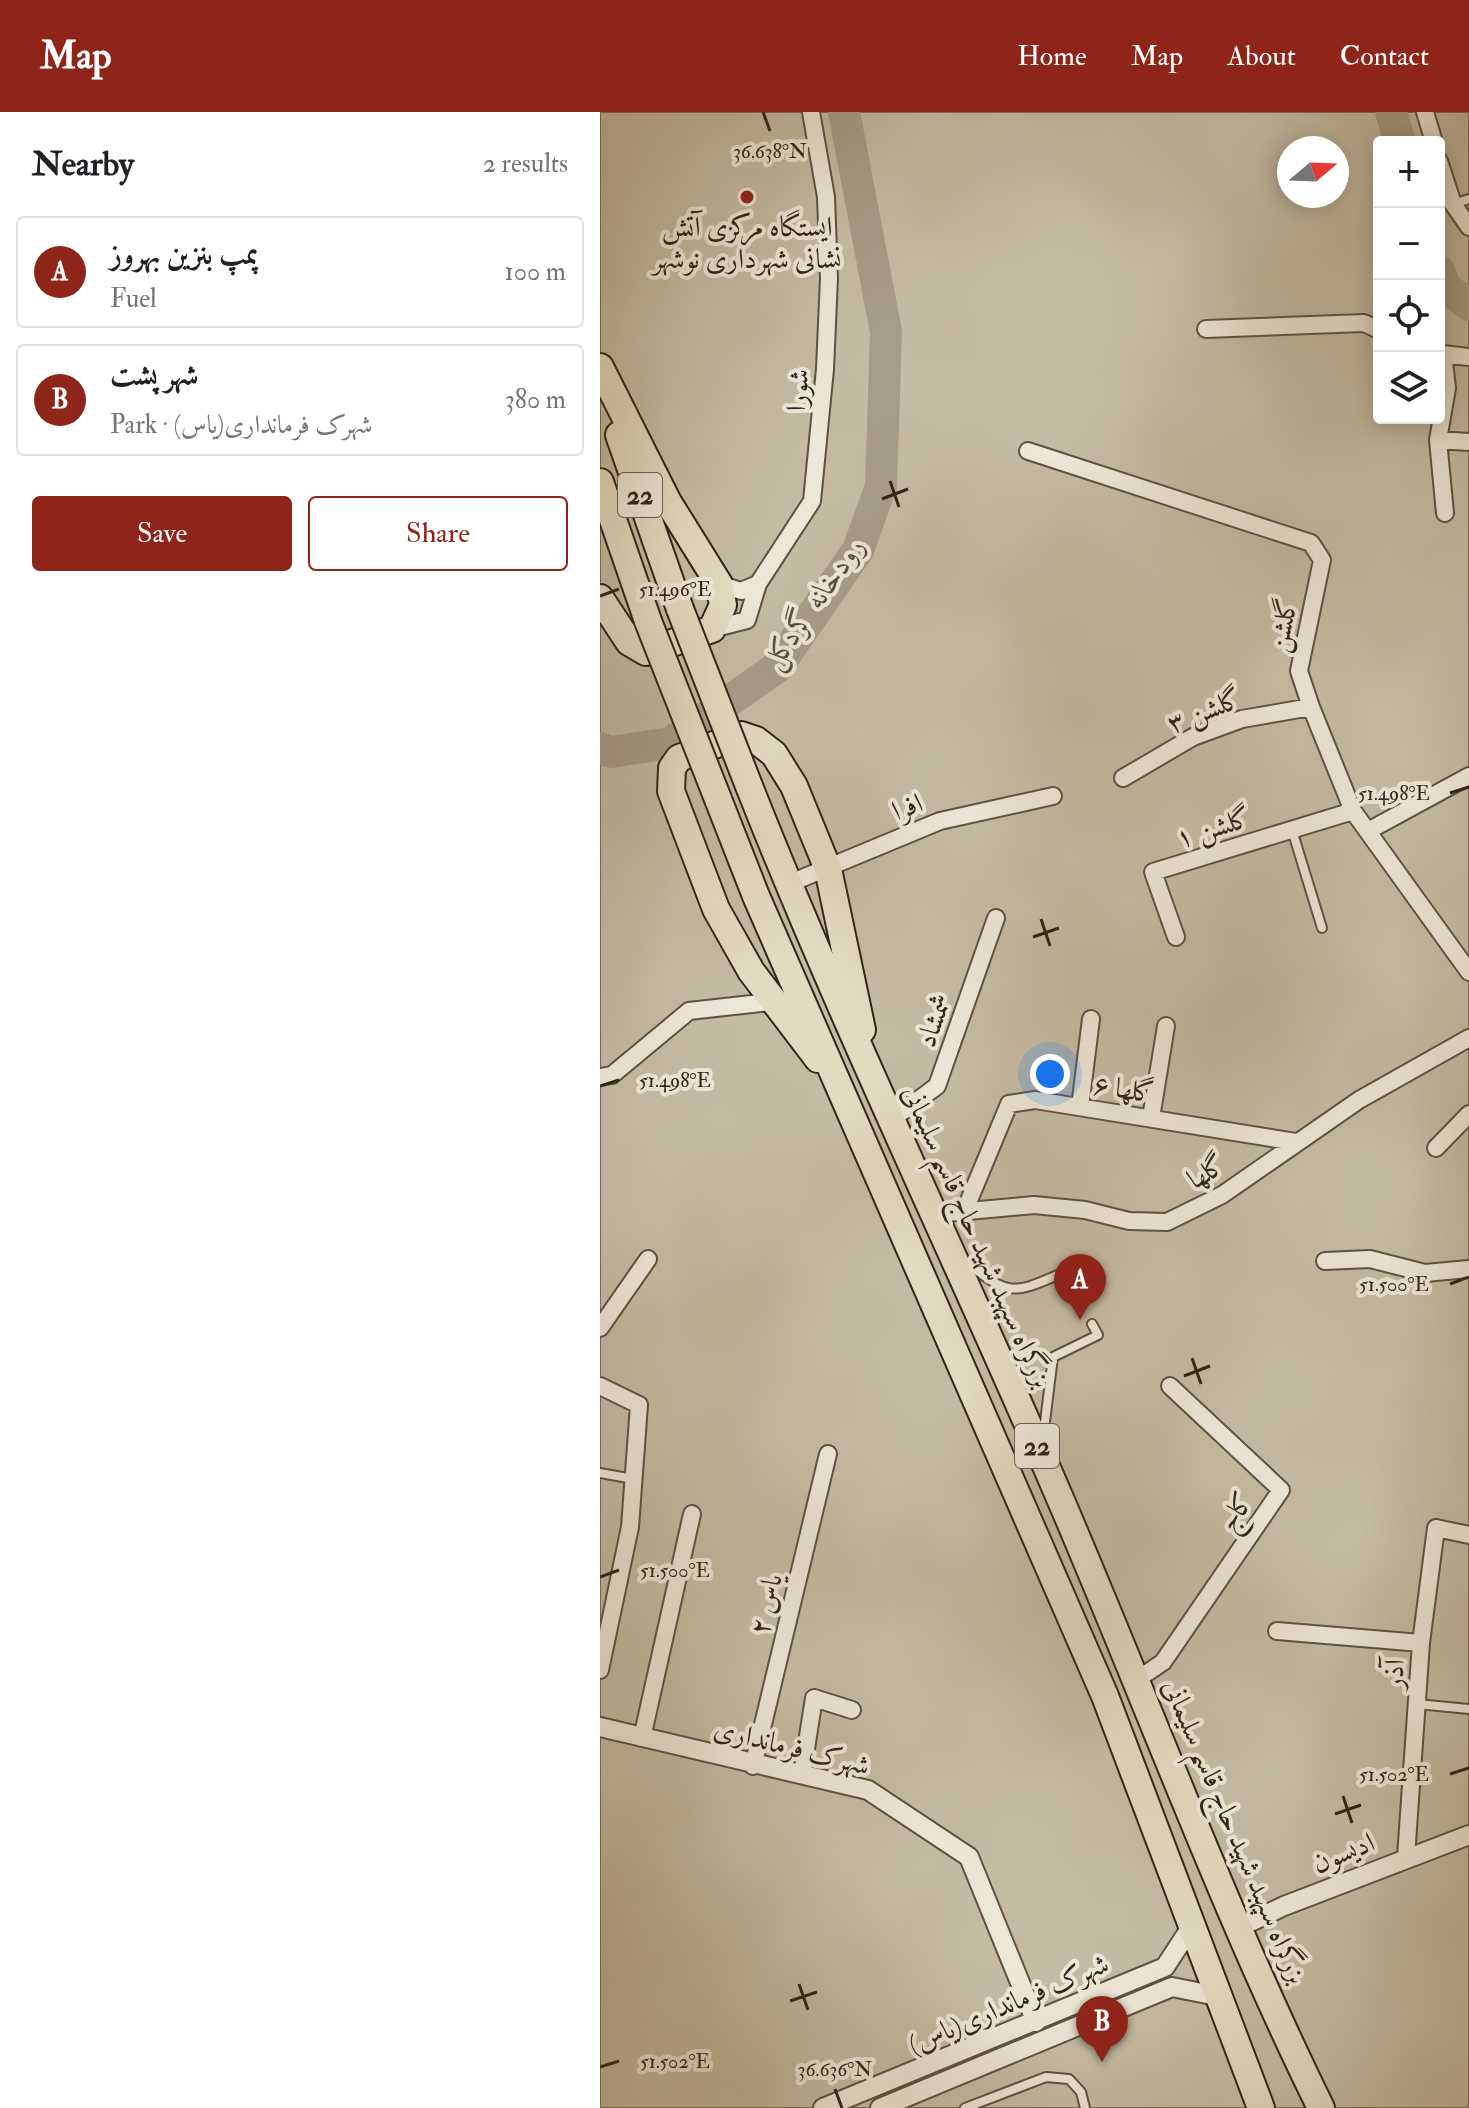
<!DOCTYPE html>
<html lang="en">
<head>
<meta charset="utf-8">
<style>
	:root { --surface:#fff; --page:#f2f2f2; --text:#202124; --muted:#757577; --line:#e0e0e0; --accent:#8f2418 }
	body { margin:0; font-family:"IM FELL Double Pica",Amiri,serif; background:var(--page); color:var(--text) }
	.controls { position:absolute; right:24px; top:24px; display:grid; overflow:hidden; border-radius:8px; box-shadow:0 4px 20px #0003 }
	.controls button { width:72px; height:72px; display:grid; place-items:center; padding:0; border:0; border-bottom:2px solid var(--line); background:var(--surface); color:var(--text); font:40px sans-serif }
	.compass { position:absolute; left:677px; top:24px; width:72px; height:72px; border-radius:50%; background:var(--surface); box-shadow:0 4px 20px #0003; rotate:71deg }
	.you { position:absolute; left:450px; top:962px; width:28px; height:28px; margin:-20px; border:6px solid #fff; border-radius:50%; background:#1a73e8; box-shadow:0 0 0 12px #1a73e833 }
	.badge { display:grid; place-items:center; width:52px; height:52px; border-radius:50%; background:var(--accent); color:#fff; font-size:26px; font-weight:700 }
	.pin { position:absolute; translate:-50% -66px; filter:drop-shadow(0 2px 4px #0008) }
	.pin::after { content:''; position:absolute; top:42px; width:28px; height:24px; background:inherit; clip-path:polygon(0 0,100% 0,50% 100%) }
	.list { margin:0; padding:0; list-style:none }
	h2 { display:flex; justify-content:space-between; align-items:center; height:104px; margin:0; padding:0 32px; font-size:34px }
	h2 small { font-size:26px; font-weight:400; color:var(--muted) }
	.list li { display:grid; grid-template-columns:52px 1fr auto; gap:24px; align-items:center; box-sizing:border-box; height:112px; margin:0 16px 16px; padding:0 16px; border:2px solid var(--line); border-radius:8px }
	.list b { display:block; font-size:30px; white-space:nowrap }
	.list p { margin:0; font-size:26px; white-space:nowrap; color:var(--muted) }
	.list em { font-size:26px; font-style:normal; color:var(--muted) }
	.actions { display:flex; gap:16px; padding:24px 32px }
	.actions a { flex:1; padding:18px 0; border:2px solid var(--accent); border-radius:8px; text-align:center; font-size:28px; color:var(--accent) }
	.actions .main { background:var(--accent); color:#fff }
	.icon { flex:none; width:44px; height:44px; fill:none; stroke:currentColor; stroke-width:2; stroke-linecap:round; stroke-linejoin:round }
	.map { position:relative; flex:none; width:869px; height:1996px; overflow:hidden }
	header { display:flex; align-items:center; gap:48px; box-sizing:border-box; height:112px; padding:0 40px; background:var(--accent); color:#fff }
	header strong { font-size:38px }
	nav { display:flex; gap:44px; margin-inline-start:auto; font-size:28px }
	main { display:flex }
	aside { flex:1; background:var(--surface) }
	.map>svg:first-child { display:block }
</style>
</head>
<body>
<header>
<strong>Map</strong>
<nav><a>Home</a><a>Map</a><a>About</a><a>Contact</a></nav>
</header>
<main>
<aside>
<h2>Nearby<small>2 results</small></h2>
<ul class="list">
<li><span class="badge">A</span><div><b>پمپ بنزین بهروز</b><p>Fuel</p></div><em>100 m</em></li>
<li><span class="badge">B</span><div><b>شهر پشت</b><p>Park · شهرک فرمانداری(یاس)</p></div><em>380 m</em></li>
</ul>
<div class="actions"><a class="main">Save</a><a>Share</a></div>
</aside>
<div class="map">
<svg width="869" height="1996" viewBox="0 0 869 1996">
	<rect width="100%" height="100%" fill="#e3dac0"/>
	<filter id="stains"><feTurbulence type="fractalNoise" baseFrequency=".0025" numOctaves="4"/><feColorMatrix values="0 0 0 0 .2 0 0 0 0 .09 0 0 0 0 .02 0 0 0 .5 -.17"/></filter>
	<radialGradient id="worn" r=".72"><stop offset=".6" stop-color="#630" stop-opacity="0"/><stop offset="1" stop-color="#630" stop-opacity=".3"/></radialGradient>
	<!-- green -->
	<path fill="#c5bba3" stroke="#7c705e" stroke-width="2" fill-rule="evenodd" d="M0,0h869v1996h-869zM779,30h60v276h-60zM689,36h48v48h-48z"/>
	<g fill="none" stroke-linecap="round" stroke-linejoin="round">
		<!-- river -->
		<path stroke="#a79c87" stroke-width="32" d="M791,0l9,30
			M839,159l7,17 23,17
			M0,636l11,4 59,-9 106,-75 82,-118 23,-64 5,-154 -42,-220"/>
		<!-- service casing -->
		<g stroke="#5e5242" stroke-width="12">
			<path id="service" d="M853,92l16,-5
				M692,718l30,98
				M366,1150c46,37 49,31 101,9l9,19
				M443,1326l10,-81 45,-22 -6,-11
				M0,1361l33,6
				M817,1592l52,5
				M365,1996l81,-31 23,2 12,13 4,16"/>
		</g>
		<!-- minor casing -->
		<g stroke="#5e5242" stroke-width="20">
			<path id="minor" d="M825,0l9,30
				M839,49l14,43 16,23
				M606,217l158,-6 15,7
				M843,242l26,3
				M838,328l9,-52 -4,-34 -4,-1
				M428,339l283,92 11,17 -23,111 12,36 42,104 116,161
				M845,401l-7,-73 31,2
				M119,472l22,7 17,-7
				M112,517l35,-9 11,-36 54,-83 13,-132 4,-91 -3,-81 -15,-85
				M523,666l70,-41 49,-18 69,-12
				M768,719l101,-55
				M188,772l152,-63 113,-25
				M576,825l-23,-65 200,-61
				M0,965l12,-2 77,-64 90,-10
				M480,995l11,-88
				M551,1006l15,-92
				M291,1008l46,-34 59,-168
				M836,1036l33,-34
				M365,1098l44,-106 26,-4 261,42
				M335,1102l99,-9 51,5 44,11 38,1 55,-27 137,-95 110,-62
				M725,1149l45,-2 55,14 44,-4
				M0,1216l48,-69
				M0,1274l39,19 -9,122 -30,143
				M677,1519l144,12
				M538,1567l25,-17 118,-172 -111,-104
				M42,1626l50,-224
				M153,1654l75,-312
				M202,1662l12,-76 38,12
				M806,1745l15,-214 15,-115 33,7"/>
		</g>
		<!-- tertiary casing -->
		<g stroke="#5e5242" stroke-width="22">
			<path id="tertiary" d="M0,1615l268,63 101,67 67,165
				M640,1815l44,-21 185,-71
				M223,1996l342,-141 28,-43
				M280,1996l292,-121 50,10"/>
		</g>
		<!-- trunk casing -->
		<g stroke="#322418" stroke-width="30">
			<path id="trunk" d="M0,255l68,135 51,82 4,21 -11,24 -66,23 -17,-10 -29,-44
				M19,323l61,174
				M0,370l48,139
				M149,674c94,238 206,468 307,703 89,206 166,418 265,619
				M118,687l38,97 349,800 156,412
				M218,947l-67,-88 -35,-62 -45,-118 1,-23 7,-10 62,-23 15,5 18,14 20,32 34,83 34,161"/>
		</g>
		<!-- service -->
		<use href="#service" stroke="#ede7d6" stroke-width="8"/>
		<!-- minor -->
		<use href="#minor" stroke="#ede7d6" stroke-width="16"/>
		<!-- tertiary -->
		<use href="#tertiary" stroke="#ede7d6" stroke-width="18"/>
		<!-- trunk -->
		<use href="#trunk" stroke="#e3dac0" stroke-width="26"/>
		<!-- trunk-bridge casing -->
		<g stroke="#322418" stroke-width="30" stroke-linecap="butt">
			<path id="trunk-bridge" d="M80,497l69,177
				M48,509l70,178"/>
		</g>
		<!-- trunk-bridge -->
		<use href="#trunk-bridge" stroke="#e3dac0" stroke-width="26"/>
	</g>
	<!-- ticks -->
	<path fill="none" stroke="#322418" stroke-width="3" d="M163,0l7,19M290,369l9,26M282,387l26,-10M0,484l19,-7M850,681l19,-6M441,807l9,27M433,825l26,-9M0,974l19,-6M850,1172l19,-7M592,1246l9,26M584,1264l26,-10M0,1465l19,-7M850,1662l19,-6M743,1684l9,27M735,1702l26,-9M199,1872l9,26M190,1889l27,-9M0,1955l19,-6M235,1977l7,19"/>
	<!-- markers -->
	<circle fill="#8f2418" stroke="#ede7d6" stroke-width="3" cx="147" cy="85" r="8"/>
	<g text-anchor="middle" stroke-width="8" stroke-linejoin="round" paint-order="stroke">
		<!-- shield labels -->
		<g fill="#ede7d6" stroke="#6a5e51" stroke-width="2">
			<rect x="18" y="361" width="44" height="44" rx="6"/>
			<rect x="415" y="1312" width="44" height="44" rx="6"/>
		</g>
		<g font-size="26" font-weight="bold" fill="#322418">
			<text x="40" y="392">22</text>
			<text x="437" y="1343">22</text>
		</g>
		<!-- poi labels -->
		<g font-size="28" fill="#322418" stroke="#ede7d6">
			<text x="147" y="124">ایستگاه مرکزی آتش<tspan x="147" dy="32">نشانی شهرداری نوشهر</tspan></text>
		</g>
		<!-- street labels -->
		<g font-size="28" fill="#322418" stroke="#ede7d6">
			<text transform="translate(197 278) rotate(-85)" y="10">شورا</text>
			<text transform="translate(682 513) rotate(-79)" y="10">گلشن</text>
			<text transform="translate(604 598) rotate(-21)" y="10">گلشن ۳</text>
			<text transform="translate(307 694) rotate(-21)" y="10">افرا</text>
			<text transform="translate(613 715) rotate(-17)" y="10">گلشن ۱</text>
			<text transform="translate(333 908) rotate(-71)" y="10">شمشاد</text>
			<text transform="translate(524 976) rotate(9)" y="10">گلها ۶</text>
			<text transform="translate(606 1059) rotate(-31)" y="10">گلها</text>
			<text transform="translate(378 1124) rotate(66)" y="10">بزرگراه سپهبد شهید حاج قاسم سلیمانی</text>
			<text transform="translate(635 1399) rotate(-56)" y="10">کاج</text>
			<text transform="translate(165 1492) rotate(-76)" y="10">یاس ۲</text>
			<text transform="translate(793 1562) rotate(-86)" y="10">آذر</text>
			<text transform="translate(192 1634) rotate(14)" y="10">شهرک فرمانداری</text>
			<text transform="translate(636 1719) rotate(67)" y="10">بزرگراه سپهبد شهید حاج قاسم سلیمانی</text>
			<text transform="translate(743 1740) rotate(-22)" y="10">ادیسون</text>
			<text transform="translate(408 1891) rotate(-23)" y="10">شهرک فرمانداری(یاس)</text>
		</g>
		<!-- water labels -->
		<g font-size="30" font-style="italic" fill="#5b4e3f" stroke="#ede7d6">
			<text transform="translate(213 491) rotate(-55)" y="10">رودخانه گردکل</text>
		</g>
	</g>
	<g font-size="20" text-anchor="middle" fill="#322418" stroke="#ede7d6" stroke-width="8" stroke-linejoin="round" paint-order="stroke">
		<text x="170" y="46">36.638°N</text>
		<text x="75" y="484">51.496°E</text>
		<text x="794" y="688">51.498°E</text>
		<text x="75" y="975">51.498°E</text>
		<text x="794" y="1179">51.500°E</text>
		<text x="75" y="1465">51.500°E</text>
		<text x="794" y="1669">51.502°E</text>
		<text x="75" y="1956">51.502°E</text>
		<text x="235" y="1964">36.636°N</text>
	</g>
	<rect width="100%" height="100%" filter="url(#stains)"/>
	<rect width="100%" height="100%" fill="url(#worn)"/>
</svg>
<div class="controls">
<button>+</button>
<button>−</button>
<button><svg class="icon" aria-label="locate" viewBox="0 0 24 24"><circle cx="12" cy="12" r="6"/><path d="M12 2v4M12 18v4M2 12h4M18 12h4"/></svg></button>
<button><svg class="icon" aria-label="layers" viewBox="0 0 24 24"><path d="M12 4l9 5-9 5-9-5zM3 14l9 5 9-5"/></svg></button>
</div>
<svg class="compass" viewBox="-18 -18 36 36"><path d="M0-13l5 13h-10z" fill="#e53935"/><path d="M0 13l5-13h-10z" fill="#757577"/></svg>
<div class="you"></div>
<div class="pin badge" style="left:480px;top:1208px">A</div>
<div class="pin badge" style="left:502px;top:1950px">B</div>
</div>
</main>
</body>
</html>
